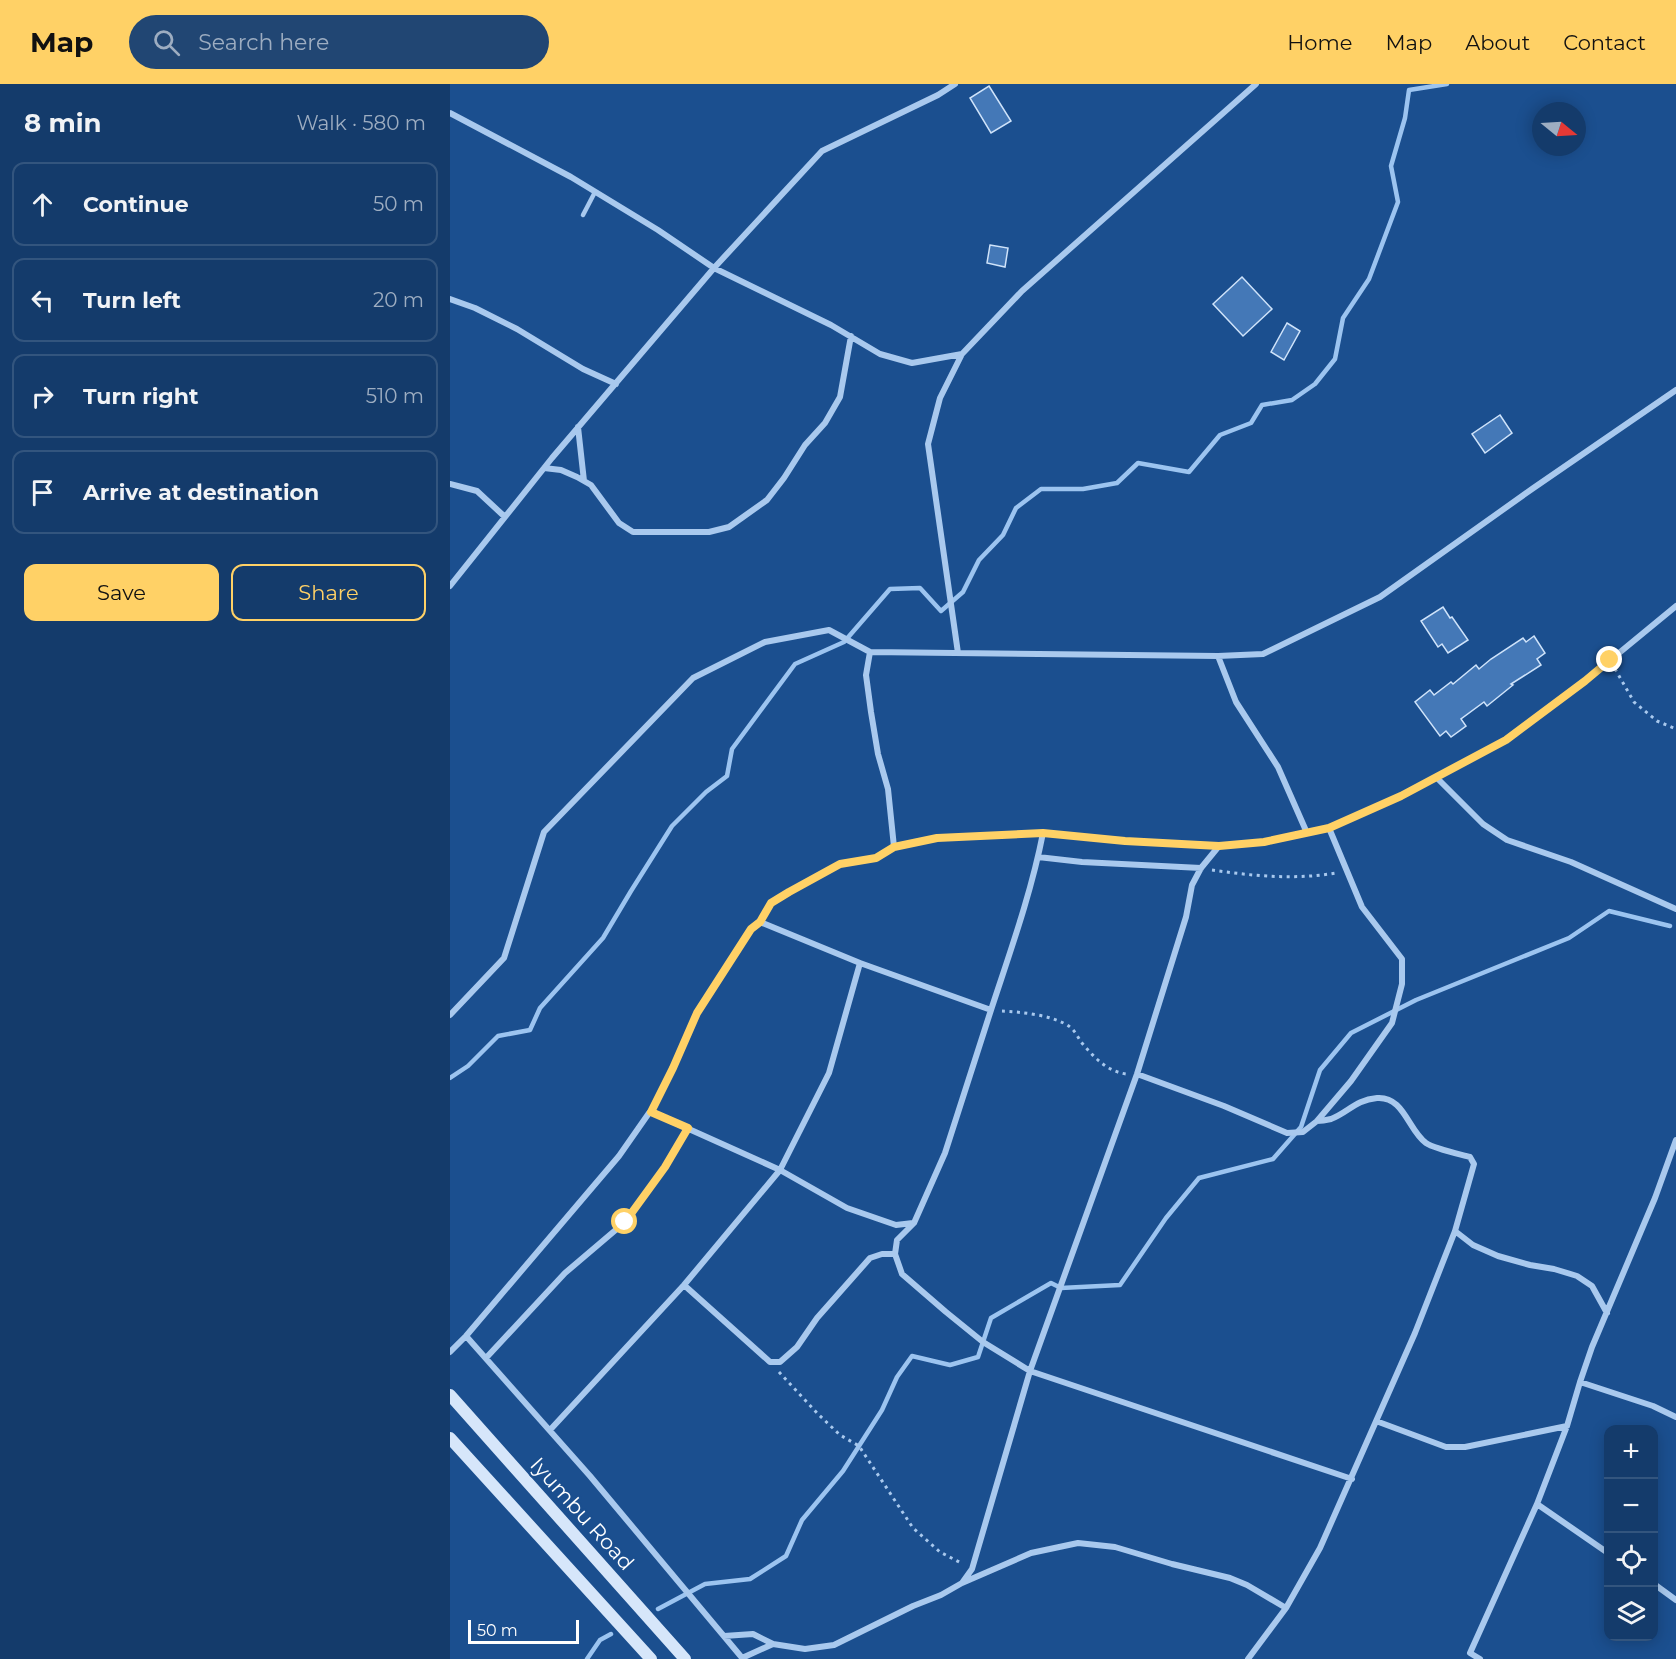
<!DOCTYPE html>
<html lang="en">
<head>
<meta charset="utf-8">
<style>
	:root { --surface:#143b6b; --page:#214673; --text:#f1f3f6; --muted:#9dadc1; --line:#33557e; --accent:#ffd166 }
	body { margin:0; font-family:Montserrat,sans-serif; background:var(--page); color:var(--text) }
	.controls { position:absolute; right:18px; bottom:18px; display:grid; overflow:hidden; border-radius:12px; box-shadow:0 3px 15px #0003 }
	.controls button { width:54px; height:54px; display:grid; place-items:center; padding:0; border:0; border-bottom:2px solid var(--line); background:var(--surface); color:var(--text); font:30px sans-serif }
	.compass { position:absolute; left:1082px; top:18px; width:54px; height:54px; border-radius:50%; background:var(--surface); box-shadow:0 3px 15px #0003; rotate:108deg }
	.scale { position:absolute; left:18px; bottom:15px; width:111px; box-sizing:border-box; padding-left:6px; border:3px solid #fff; border-top:0; font-size:16px; line-height:21px; white-space:nowrap; color:#fff; -webkit-text-stroke:4px #1b4f8f; paint-order:stroke }
	.stop { position:absolute; width:18px; height:18px; margin:-14px; border:4px solid #ffd166; border-radius:50%; background:#fff }
	.stop.end { background:#ffd166; border-color:#fff; box-shadow:0 2px 6px #0008 }
	.list { margin:0; padding:0; list-style:none }
	h2 { display:flex; justify-content:space-between; align-items:center; height:78px; margin:0; padding:0 24px; font-size:26px }
	h2 small { font-size:20px; font-weight:400; color:var(--muted) }
	.list li { display:grid; grid-template-columns:39px 1fr auto; gap:18px; align-items:center; box-sizing:border-box; height:84px; margin:0 12px 12px; padding:0 12px; border:2px solid var(--line); border-radius:12px }
	.list b { display:block; font-size:22px; white-space:nowrap }
	.list em { font-size:20px; font-style:normal; color:var(--muted) }
	.actions { display:flex; gap:12px; padding:18px 24px }
	.actions a { flex:1; padding:14px 0; border:2px solid var(--accent); border-radius:12px; text-align:center; font-size:21px; color:var(--accent) }
	.actions .main { background:var(--accent); color:#111 }
	.icon { flex:none; width:33px; height:33px; fill:none; stroke:currentColor; stroke-width:2; stroke-linecap:round; stroke-linejoin:round }
	.map { position:relative; flex:none; width:1226px; height:1575px; overflow:hidden }
	header { display:flex; align-items:center; gap:36px; box-sizing:border-box; height:84px; padding:0 30px; background:var(--accent); color:#111 }
	header strong { font-size:28px }
	nav { display:flex; gap:33px; margin-inline-start:auto; font-size:21px }
	.search { width:420px; height:54px; background:var(--page); display:flex; align-items:center; gap:15px; box-sizing:border-box; padding:0 21px; border-radius:33px; color:var(--muted); font-size:22px }
	main { display:flex }
	aside { flex:1; background:var(--surface) }
	.map>svg:first-child { display:block }
</style>
</head>
<body>
<header>
<strong>Map</strong>
<div class="search"><svg class="icon" aria-label="search" viewBox="0 0 24 24"><circle cx="10" cy="10" r="6"/><path d="M15 15l6 6"/></svg>Search here</div>
<nav><a>Home</a><a>Map</a><a>About</a><a>Contact</a></nav>
</header>
<main>
<aside>
<h2>8 min<small>Walk · 580 m</small></h2>
<ul class="list">
<li><svg class="icon" aria-label="ahead" viewBox="0 0 24 24"><path d="M12 20V5M6 11l6-6 6 6"/></svg><div><b>Continue</b></div><em>50 m</em></li>
<li><svg class="icon" aria-label="left" viewBox="0 0 24 24"><path d="M17 20v-9H6M10 6l-5 5 5 5"/></svg><div><b>Turn left</b></div><em>20 m</em></li>
<li><svg class="icon" aria-label="right" viewBox="0 0 24 24"><path d="M7 20v-9h11M14 6l5 5-5 5"/></svg><div><b>Turn right</b></div><em>510 m</em></li>
<li><svg class="icon" aria-label="arrive" viewBox="0 0 24 24"><path d="M6 21V4h12l-3 4 3 4H6"/></svg><div><b>Arrive at destination</b></div></li>
</ul>
<div class="actions"><a class="main">Save</a><a>Share</a></div>
</aside>
<div class="map">
<svg width="1226" height="1575" viewBox="0 0 1226 1575">
	<rect width="100%" height="100%" fill="#1b4f8f"/>
	<g fill="none" stroke-linecap="round" stroke-linejoin="round">
		<!-- stream -->
		<path stroke="#9cc4f0" stroke-width="4.5" d="M0,994l18,-12 30,-30 32,-6 10,-22 63,-70 28,-47 41,-65 34,-34 21,-16 5,-27 63,-85 49,-22 46,-53 30,-1 21,23 22,-19 16,-32 24,-25 13,-27 25,-19h42l34,-6 21,-20 51,9 31,-37 31,-12 11,-18 30,-5 23,-16 20,-25 8,-41 26,-39 29,-77 -7,-36 14,-48 4,-28 38,-6
			M208,1525l47,-25 45,-5 36,-23 16,-36 41,-49 39,-61 15,-33 15,-21 38,9 28,-8 13,-39 60,-35 10,5 59,-3 46,-67 33,-40 74,-19 28,-32 19,-57 31,-37 65,-33 153,-62 40,-27 61,15
			M137,1575l13,-19 11,-6"/>
	</g>
	<!-- building -->
	<path fill="#4478b7" stroke="#cfe3fa" stroke-width="1.5" d="M539,2l22,35 -20,12 -21,-35z
		M540,161l18,3 -3,19 -18,-4z
		M792,193l30,32 -29,27 -30,-32z
		M837,239l13,8 -16,29 -13,-8z
		M1050,331l12,18 -27,20 -13,-19z
		M993,523l7,11 2,-1 16,23 -20,13 -6,-9 -4,3 -17,-26z
		M1084,552l11,17 -8,6 4,6 -30,19 2,1 -26,21 -3,-4 -23,17 5,7 -15,11 -5,-6 -6,5 -25,-34 15,-12 4,5 17,-13 2,2 23,-19 3,4 12,-10 32,-21 3,4z"/>
	<g fill="none" stroke-linecap="round" stroke-linejoin="round">
		<!-- path -->
		<path stroke="#a9c9ee" stroke-width="3" stroke-dasharray="3 4.5" stroke-linecap="butt" d="M1165,585l19,33 23,19 19,8
			M762,786c41,6 83,10 124,3
			M552,927c19,1 52,4 68,16 5,4 8,10 11,15 13,15 25,29 45,32
			M329,1288l39,42 22,21 19,11 54,82 27,24 23,12"/>
		<!-- service -->
		<path stroke="#a9c9ee" stroke-width="4.5" d="M133,131l12,-23"/>
		<!-- minor -->
		<path stroke="#a9c9ee" stroke-width="6" d="M0,29l121,64 87,53 56,38 117,57 49,29 32,9 50,-9
			M0,215l25,9 42,21 66,40 33,15
			M128,343l6,54
			M94,384l17,2 16,7 14,8 28,38 14,9h76l20,-5 38,-27 17,-22 21,-33 20,-22 15,-26 11,-61
			M0,400l27,7 28,26
			M0,502l102,-128 162,-190 108,-117 116,-56 17,-11
			M420,568l-4,23 5,37 7,42 10,35 6,58
			M508,569l-30,-209 12,-46 22,-44 60,-63 234,-207
			M768,572l18,46 42,65 29,66
			M986,693l47,47 24,16 64,22 105,47
			M769,762l-18,22 -9,17 -6,32 -49,157 -107,297 322,108
			M588,773l44,5 119,6
			M541,926c19,-58 40,-116 52,-177
			M0,931l54,-57 40,-126 149,-154 72,-36 64,-12 41,22 348,4 45,-2 117,-57 152,-108 144,-99
			M687,990l87,32 63,27 16,-1 14,-11 34,-40 41,-58 10,-39v-25l-40,-52 -33,-79
			M201,1028l129,58 67,38 49,17 17,-2
			M1005,1147l18,14 25,11 32,9 24,4 23,7 15,10 15,27
			M234,1201l86,77h10l17,-15 20,-29 53,-60 12,-4h13
			M16,1252l124,140 153,183
			M0,1268l16,-16 153,-180 30,-43 2,-1 22,-44 24,-55 54,-84 9,-7 11,-19 18,-11 51,-28 36,-6 18,-11 43,-9 106,-5 82,8 94,5 46,-4 64,-14 72,-32 105,-56 79,-59 91,-75
			M36,1274l79,-85 60,-51 40,-55 23,-39
			M1130,1298l73,24 23,11
			M926,1337l70,26h19l102,-21
			M100,1346l134,-145 96,-115 49,-97 31,-110 -100,-41
			M1087,1420l71,49
			M512,1499l69,-30 47,-10 37,4 57,17 58,14 17,7 39,23
			M1204,1500l22,16
			M274,1552l29,-2 20,10
			M292,1574l31,-14 32,5 29,-4 79,-39 28,-11 21,-12 10,-14 58,-198 -47,-29 -37,-30 -44,-38 -7,-20 2,-14 17,-17 31,-70 46,-143 -131,-47
			M798,1575l38,-51 34,-60 95,-215 40,-102 19,-67 -4,-7c-11,-3 -35,-8 -44,-14 -18,-13 -22,-47 -49,-45 -22,2 -28,14 -46,21 -4,1 -10,2 -14,2
			M1030,1575l-10,-6 67,-149 30,-78 13,-44 12,-35 63,-149 21,-58"/>
		<!-- secondary -->
		<path stroke="#d6e6fa" stroke-width="12" d="M0,1311l235,264
			M0,1354l201,221"/>
	</g>
	<g fill="none" stroke-linecap="round" stroke-linejoin="round">
		<!-- route -->
		<path stroke="#ffd166" stroke-width="8" d="M175,1138l40,-55 23,-39 -37,-16 22,-44 24,-55 54,-84 9,-7 11,-19 18,-11 51,-28 36,-6 18,-11 43,-9 106,-5 82,8 94,5 45,-4 65,-14 72,-32 105,-56 79,-59 25,-21"/>
	</g>
	<g text-anchor="middle" stroke-width="4.5" stroke-linejoin="round" paint-order="stroke">
		<!-- street labels -->
		<g font-size="21" fill="#fff" stroke="#1b4f8f">
			<text transform="translate(132 1430) rotate(48)" y="7">Iyumbu Road</text>
		</g>
	</g>
</svg>
<div class="controls">
<button>+</button>
<button>−</button>
<button><svg class="icon" aria-label="locate" viewBox="0 0 24 24"><circle cx="12" cy="12" r="6"/><path d="M12 2v4M12 18v4M2 12h4M18 12h4"/></svg></button>
<button><svg class="icon" aria-label="layers" viewBox="0 0 24 24"><path d="M12 4l9 5-9 5-9-5zM3 14l9 5 9-5"/></svg></button>
</div>
<svg class="compass" viewBox="-18 -18 36 36"><path d="M0-13l5 13h-10z" fill="#e53935"/><path d="M0 13l5-13h-10z" fill="#9dadc1"/></svg>
<div class="scale">50 m</div>
<div class="stop" style="left:175px;top:1138px"></div>
<div class="stop end" style="left:1160px;top:576px"></div>
</div>
</main>
</body>
</html>
